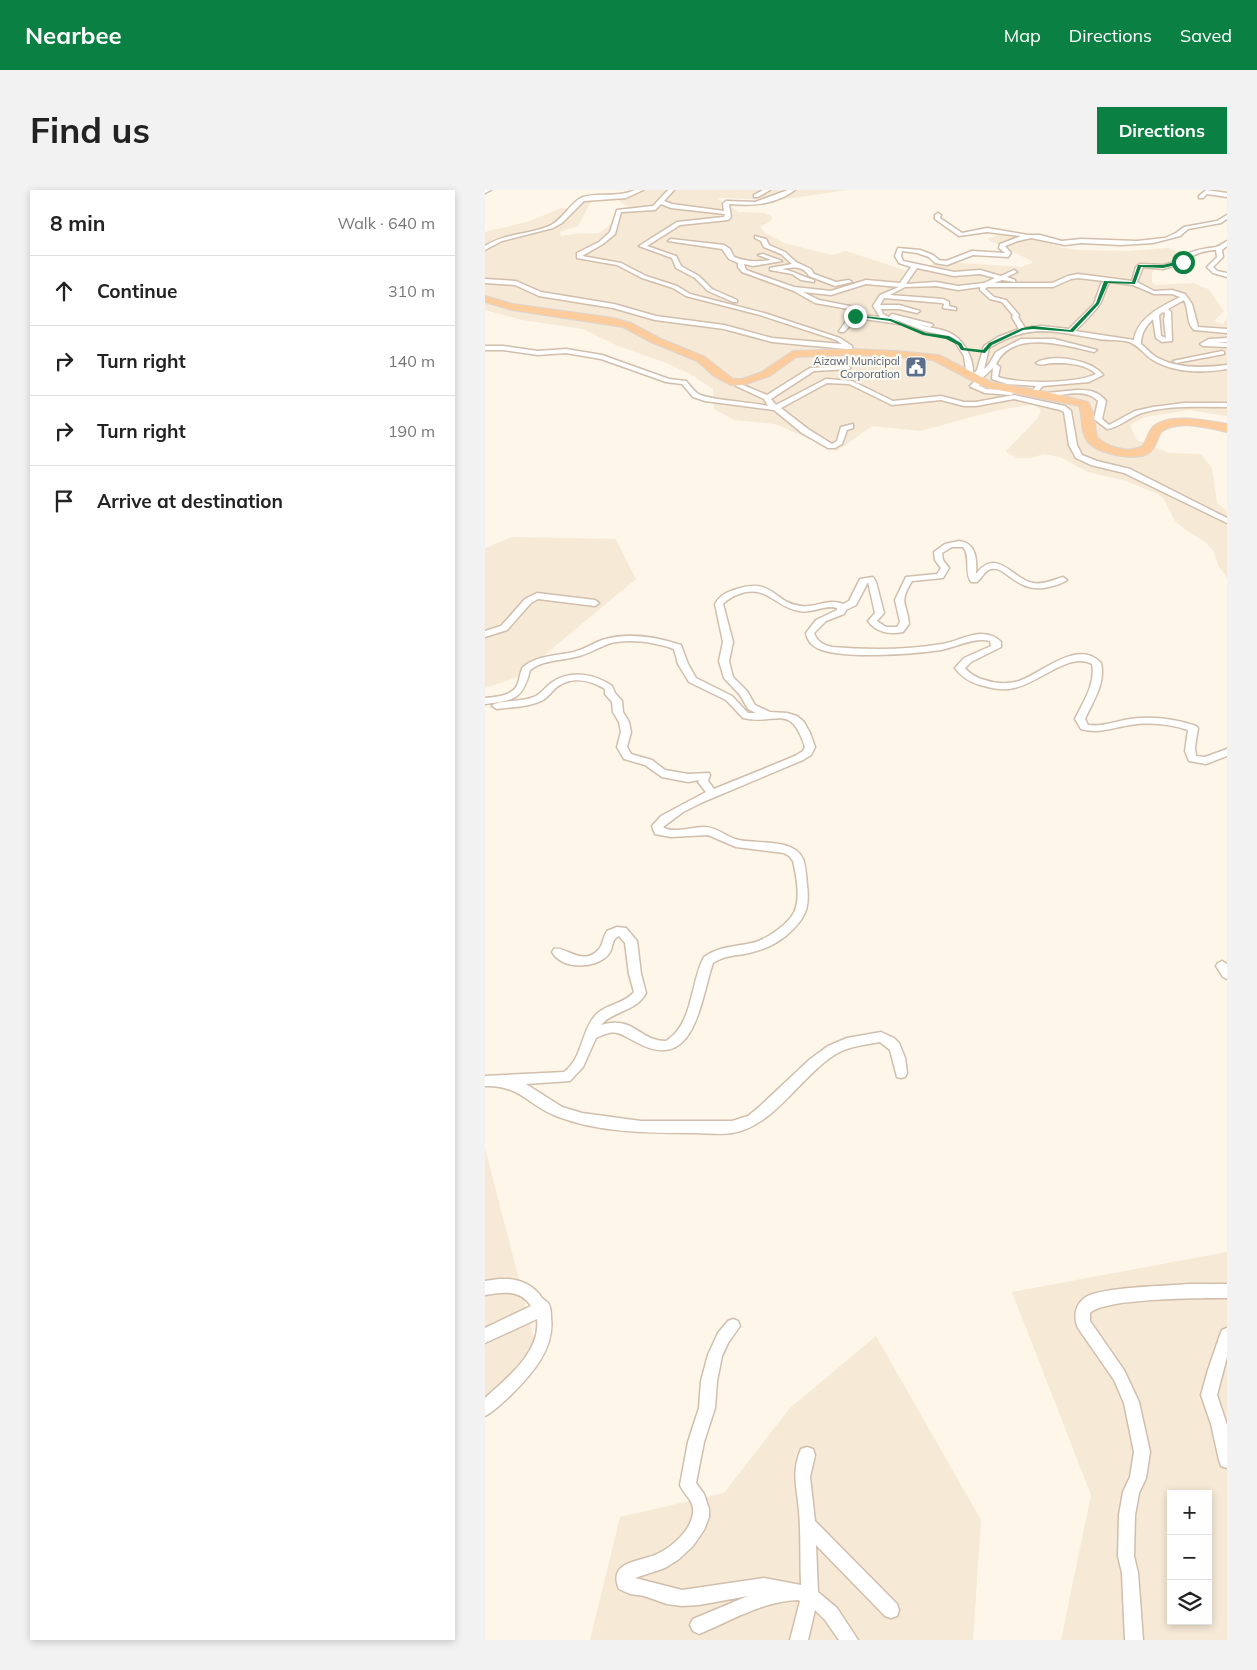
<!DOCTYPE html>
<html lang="en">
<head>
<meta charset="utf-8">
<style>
	:root { --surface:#fff; --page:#f2f2f2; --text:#222; --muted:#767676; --line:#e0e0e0; --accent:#0b8043 }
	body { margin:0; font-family:Mulish,sans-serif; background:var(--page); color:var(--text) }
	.controls { position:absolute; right:15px; bottom:15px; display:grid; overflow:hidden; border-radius:0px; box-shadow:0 2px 8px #0003 }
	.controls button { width:45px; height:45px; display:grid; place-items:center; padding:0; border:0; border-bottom:1px solid var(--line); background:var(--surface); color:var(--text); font:25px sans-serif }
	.stop { position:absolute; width:15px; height:15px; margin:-11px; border:4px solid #0b8043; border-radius:50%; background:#fff }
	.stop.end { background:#0b8043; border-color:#fff; box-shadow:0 1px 5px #0008 }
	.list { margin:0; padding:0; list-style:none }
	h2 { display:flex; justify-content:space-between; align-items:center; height:65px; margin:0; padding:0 20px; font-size:21px }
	h2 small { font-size:16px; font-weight:400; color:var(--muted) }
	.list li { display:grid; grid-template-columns:32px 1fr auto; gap:15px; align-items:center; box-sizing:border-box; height:70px; padding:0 20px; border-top:1px solid var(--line) }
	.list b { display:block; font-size:19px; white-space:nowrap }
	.list em { font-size:16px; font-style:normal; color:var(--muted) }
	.icon { flex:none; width:28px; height:28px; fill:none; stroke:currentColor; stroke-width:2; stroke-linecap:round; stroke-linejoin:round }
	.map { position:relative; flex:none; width:742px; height:1450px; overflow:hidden; border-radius:0px }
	header { display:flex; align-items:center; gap:30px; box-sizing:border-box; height:70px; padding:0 25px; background:var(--accent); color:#fff }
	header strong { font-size:24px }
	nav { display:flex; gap:28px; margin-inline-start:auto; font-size:18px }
	.intro { display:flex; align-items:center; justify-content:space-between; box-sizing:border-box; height:120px; padding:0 30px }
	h1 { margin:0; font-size:35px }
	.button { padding:12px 22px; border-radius:0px; background:var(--accent); color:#fff; font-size:18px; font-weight:700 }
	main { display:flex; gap:30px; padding:0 30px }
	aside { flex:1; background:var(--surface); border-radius:0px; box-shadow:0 2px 8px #0003 }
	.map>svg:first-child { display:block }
</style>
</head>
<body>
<header>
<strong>Nearbee</strong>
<nav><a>Map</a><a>Directions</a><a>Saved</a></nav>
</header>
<div class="intro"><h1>Find us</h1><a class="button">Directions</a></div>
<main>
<aside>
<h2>8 min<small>Walk · 640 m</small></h2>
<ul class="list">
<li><svg class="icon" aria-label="ahead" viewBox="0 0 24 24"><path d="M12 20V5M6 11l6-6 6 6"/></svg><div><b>Continue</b></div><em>310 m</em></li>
<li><svg class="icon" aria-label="right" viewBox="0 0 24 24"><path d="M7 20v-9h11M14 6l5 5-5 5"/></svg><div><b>Turn right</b></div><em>140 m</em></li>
<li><svg class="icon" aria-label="right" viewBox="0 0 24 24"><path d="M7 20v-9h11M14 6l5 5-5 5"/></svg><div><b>Turn right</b></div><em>190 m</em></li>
<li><svg class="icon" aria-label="arrive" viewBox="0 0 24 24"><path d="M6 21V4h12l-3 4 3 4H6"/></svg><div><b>Arrive at destination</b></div></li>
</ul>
</aside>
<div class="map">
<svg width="742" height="1450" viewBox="0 0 742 1450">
	<rect width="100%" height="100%" fill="#fef6e8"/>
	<!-- residential -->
	<path fill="#f6e9d6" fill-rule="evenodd" d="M150,0h234h-21l-70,10 -57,-2 -3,1 21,13 25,1 7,3 1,3 -2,2 -10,6 5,6 19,10 48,12 14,-4 61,20 26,-7 28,-1 61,4 10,-4v-2l-45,-22 14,-5 32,5 31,9 16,2 47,1 41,-3 30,10 -6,4 -31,1 -6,4 -3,7v8l4,3 37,-2 15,6 16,22 -10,10 9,3 4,-6v98l-38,-6 -44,7 -15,8 7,15 32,13 32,1 11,14 5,35 10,8v67l-9,-13 -5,-15 -8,-8 -19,-12 -11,-9 -11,-22 -6,-5 -32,-13 -38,-9 -28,-15 -16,-3 -13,4h-13l-11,-5 -1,-2 32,-33 3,-8 -7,-6 -40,7 -74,20 -48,-5 -35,25 -62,-27 -41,-4 -20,-11 -1,-20 -23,-15 -21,-10 -51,-18 -35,-17 -61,-9 -37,-10v-78l45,-11 31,-13 8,1 14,-8 8,1 -13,24 -18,6 1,4 12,-2 26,-1 14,-10 1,-9 14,-7 -10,-7 -1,-3z
		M27,347l104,2 20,40 -118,98 -33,11v-140z
		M0,958l50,194 -50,68z
		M742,1062v388h-166l30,-145 -79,-203zM686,1304h37v127h-37z
		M391,1146l105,184 -8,120h-383l30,-123 104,-24 66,-85z"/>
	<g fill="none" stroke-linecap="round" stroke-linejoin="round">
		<!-- minor casing -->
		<g stroke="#d1beac" stroke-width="3">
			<path id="minor" d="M0,0h6l-6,3z
				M150,0h8l-17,8 -42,3 -22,22 -9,5 -51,13 -17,9v-4c20,-13 45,-11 66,-21 12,-6 21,-24 32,-28 17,-5 34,1 52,-7z
				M183,0h6l-10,11 8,3 52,7 -1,-7 3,-3 29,1 33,-12h7c-21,15 -41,16 -66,14l2,13 -3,3 -48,5 -33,21 29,10 5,10 18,10 13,13 25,11v2h-4l-25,-11 -13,-13 -19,-10 -4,-10 -33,-12 38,-24 47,-5 1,-3 -54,-6 -10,-4 -6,6 -34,2 -6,22 -12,10 -21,12 39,7 25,13 31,10 13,8 74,19 76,25 12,8 1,7h-4l-3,-4 -74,-7 -48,-13 -69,-9 -42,-12 -74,-12 -24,-11 -30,-2v-4l31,2 25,11 73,12 42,12 68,9 48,13 70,6 -6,-4 -76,-25 -74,-19 -13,-8 -31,-10 -25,-13 -40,-7v-5l22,-11 11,-10 7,-22 36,-4z
				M278,0h7l-12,7h-4v-2z
				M721,0l21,3v4l-20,-3 -4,4h-4v-2z
				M453,23l3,2 -1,3 22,15 25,-5 41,7h12l22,6 19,-2 56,2 28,-3 11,-5 8,-6 33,-6 10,-6v4l-6,4 -33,6 -8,7 -27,7 -32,2 -40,-2 -16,2 -34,-7 -13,3 -13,5 6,7 -3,4 -35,-2 -26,10 -12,-2 -6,-6 -12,-4 -15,-2 -1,5 2,5 51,11 26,-2 21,6 13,-6 3,2 -10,5 8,3v2l-13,-2 -8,3h58l16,-7 10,-2 54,7 4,-14 4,-3 23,1 16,-4 1,-3c12,-8 23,-9 36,-11 4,-1 7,-4 11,-6v5l-5,4 1,7 -10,10 4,4 10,2v4l-14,-4 -6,-6 10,-10 -1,-7c-12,0 -21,4 -31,10l-1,3 -21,6 -20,-2 -6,15 17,9 18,-1 13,4 7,10 6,23 29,2v4l-33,-3c-8,-7 -5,-21 -10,-30l-16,9 3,3 1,29 -10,1 -6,-4 -3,-19c-7,7 -12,14 -12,25 5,4 10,10 15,13 21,12 48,11 71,8v4c-24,4 -53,4 -74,-9 -9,-5 -14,-15 -24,-18 -10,-3 -21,-1 -30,-3 -46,-7 -67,-17 -110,9l-5,21 5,-5 7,-12 25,-13h33l43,11 -3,2c-30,-7 -81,-23 -98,12l4,3 -2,10c22,7 76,7 98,-3 -11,-11 -31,-11 -45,-11 -6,1 -11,3 -15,0 16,-10 56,-3 67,12l-14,7 -46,4 -9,9 -3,-2 5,-7 -29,-2 -15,-5 1,-11 -14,13 6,1v2l-7,1 8,4 25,2 3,2 -3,2 -26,-2 -14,-6 -1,-1 4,-4 3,-1 -10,-4 -3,-21 -11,-17 -10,-4 -18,-4 -31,-12 5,3v2l-42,-6 -13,14h-4l-1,-1 15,-21 -39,-7 -21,-12 -52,-19 -4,-5v-4l-9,-4 -7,-10 -54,-8 3,-2 53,6 6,4 4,8c13,5 23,5 37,3l-13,-5 5,-1 19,7 -29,5 -9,-2 2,6 48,17 37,4 35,-11 34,3 11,-16 -12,-4 -4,-7 3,-8 22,2 13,5 6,5 7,1 26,-10 33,2 -6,-5 1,-4 21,-8 -34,-4 -28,4 -24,-17v-4zM432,78l37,8 26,-2 15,4 -11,5 -26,3 -22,-4 -30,2zM593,88l26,3 -3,3 -7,20 -25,25 -28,-3 -16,2 -7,-11 1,-2 -13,-15 -12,-3 -9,-8 2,-2h66l18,-8zM625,92l23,3 21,9h18l8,3c-17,9 -43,20 -46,43l-59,-9c9,-9 18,-17 25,-27 4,-7 5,-17 10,-22zM381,94l33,3 -19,8 -7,11 7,11 -21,-2 1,-7 -41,-8 -16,-8 28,3zM451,96l22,4 22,-3v3l10,9 12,3 11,13 -1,2 7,12 -21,8 -14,9 -7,24 -4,4c1,-16 -10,-36 -25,-42 -10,-4 -20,-4 -30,-8l12,3 3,-2 -1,-1 -40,-10 -3,3 -6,-3 -2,-5h18l18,4 3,-2 -21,-6h-19l4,-7 58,5 2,1 -1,4 13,2v-2l-7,-2v-4l-6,-3 -53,-4 15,-8zM678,122l2,1 -1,7 2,18 -5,-2 -2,-21z
				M270,46l11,3 3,6 16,7 11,10 15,7 3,5 22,8 13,-2 3,2 -17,4 -26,-10c-6,-11 -16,-9 -27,-7 12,2 21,8 32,11v2l-13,-2 -9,-6 -22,-4v-2l22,-4 -11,-10 -17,-7 -3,-6 -6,-3z
				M742,148v4l-11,1h11v4l-24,-1 -3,-2 9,-5z
				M0,156h18l35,5 28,-2 36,6 67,24 17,2c4,4 7,9 11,12 7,7 57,9 71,13l-4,-7 -28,-13 5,-5h4l1,1 -3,3 24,10 43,-27 38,-2 2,1v2l-36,2 -43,28 5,6 50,-26 26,2 41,20 48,-5 23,6h12l38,-7 51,11 6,5 6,34 5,10 15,6 33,8 97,49v5l-103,-50 -33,-8 -15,-7 -7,-13 -5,-33 -4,-2 -46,-11 -38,7h-12l-23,-6 -49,5 -43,-21 -22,-1 -46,25 27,21 24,15 5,-3 4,-14 12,-3v4l-6,2 -5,14 -7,4h-7l-26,-15 -28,-23 -69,-9 -12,-4 -11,-13 -16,-2 -65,-23 -35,-6 -28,2 -35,-5h-18z
				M737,161l2,1v2l-48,9 -3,-2z
				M592,200c12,0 21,1 29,11l-4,18 7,6 26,-14 18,-4 31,-4h43v4c-28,0 -58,-2 -85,6 -13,4 -21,14 -35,16l-13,-10 4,-18c-12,-13 -35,-6 -51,-4l-3,-2 3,-2z
				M474,351c17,2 18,17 17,33 21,-28 37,6 57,9 10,2 20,-3 30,-6l4,3c-5,4 -12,5 -18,7 -32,8 -43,-22 -58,-18 -6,1 -9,9 -14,13h-6c-7,-10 0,-26 -8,-35h-11l-10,6 1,7 6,8 -6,10 -31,3c-14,23 -5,21 -3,43l-6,8c-13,3 -27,0 -35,-11l7,-8 -7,-31 -12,23 -10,5 -2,4 -18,7 -12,12c3,9 10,12 18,14 36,3 75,3 110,-3 13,-2 24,-9 38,-10 8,0 16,2 21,8v5l-30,15 -6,6c5,6 12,10 20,12 11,4 23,4 34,1 23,-8 59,-43 82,-18 5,20 -8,38 -16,56l3,6c15,2 28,-4 42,-6 23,-3 45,0 66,7l2,2 -3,19 1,9 9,1 22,-8v7l-21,8 -17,-3 -4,-10 3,-21c-18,-6 -38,-8 -58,-5 -18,3 -31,9 -49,4l-6,-10c8,-17 21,-35 17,-55 -22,-13 -53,19 -78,24 -11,3 -23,0 -34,-3 -10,-3 -19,-8 -25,-17l9,-10 27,-12 -1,-5c-17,-4 -33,6 -49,9 -27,4 -101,10 -124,-2 -6,-3 -10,-9 -11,-15l10,-13 21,-10v-2c-12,-4 -25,6 -38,3 -24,-4 -32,-27 -60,-17 -6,2 -11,5 -16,10l10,38 -4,19 4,16 14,14 8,14 15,7 17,1 10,3 7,6 6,11 5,14 -4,8 -8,5 -100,42 -20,10 -20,15c9,7 29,0 41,0 12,0 20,8 31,12 18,6 59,-2 68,20 3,8 3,17 4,26 3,24 -2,34 -20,50 -11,9 -24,15 -38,18 -13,3 -24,2 -36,10 -13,38 -18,112 -77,79 -18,-9 -19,-14 -40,-4l-13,29 -13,14 -44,3 36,23 20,6 59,8h91l16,-5 11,-9 50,-47 19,-14 19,-8 34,-6 13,6 5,5 6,15 2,15 -2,4 -4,1 -4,-1 -7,-27 -10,-8c-15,3 -31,4 -44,12 -36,22 -61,72 -104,79 -12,2 -26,0 -38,0 -46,0 -94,0 -138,-17 -28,-11 -36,-31 -71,-30v-10l79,-4c18,-13 17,-39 30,-55 10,-13 29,-12 40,-25l-5,-18 -4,-31 -6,-7c-9,4 -5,13 -11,19 -13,14 -46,15 -56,-3l2,-3c10,-4 29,19 45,0 4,-4 4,-12 8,-18l10,-4 9,1 11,13 4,33 5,19c-10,19 -32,17 -45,32 33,-10 38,16 65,16 28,-18 24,-58 38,-84 15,-11 31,-10 48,-14 14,-3 41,-21 44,-36 4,-13 0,-33 -3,-46l-4,-5 -5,-3 -48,-6 -28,-12 -37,2 -16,-3 -3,-8 9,-10 45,-24 -8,-10 1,-2 -11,2 -26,-5 -17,-12 -21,-6 -7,-12 4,-15 -2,-10 -6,-10 -1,-10 -7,-8v-5c-15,-9 -33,-13 -48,-2 -5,4 -9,10 -14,13 -13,7 -31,7 -46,9l-5,-3 2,-2c13,-4 29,-2 42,-8 7,-4 11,-11 18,-15 18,-11 41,-7 58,5l3,7 7,8 1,11 6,10 2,10 -4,15 4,7 21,6 13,10 23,4 21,-1 1,2 -2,6 6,8 81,-33 8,-5 2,-4c-15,-46 -29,-21 -62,-29l-17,-18 -37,-18 -11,-18 -4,-15c-20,-7 -46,-11 -66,-5 -11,4 -21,11 -33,13 -16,4 -32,3 -45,13 -7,29 -16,31 -45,34v-6c11,-1 29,-2 33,-15 2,-5 2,-11 5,-16 15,-12 33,-11 51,-15 10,-3 18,-8 28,-12 25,-8 55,-3 79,5l7,19 8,14 36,18 16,17h8l-8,-4 -8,-14 -16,-17 -5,-17 4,-19 -8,-38c5,-9 12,-12 22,-15 36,-12 37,14 64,17 15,2 27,-8 42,-2l6,-3 11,-22 13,-2 3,5 8,31 -7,8 9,6h11l3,-5 -5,-22 11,-23 31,-3 4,-6 -6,-8 -1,-8 11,-8z
				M52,403l58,7 4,3 -4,3 -57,-7 -7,4 -24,27 -22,7v-6l16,-5 24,-27z
				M737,771l5,3v15l-4,-2 -7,-11 2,-3z
				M14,1089c18,-1 33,4 43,19 2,2 4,3 6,5 3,3 3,11 3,15 4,30 -19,56 -39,76 -8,7 -17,17 -27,22v-18c22,-20 56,-46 52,-79l-52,24v-15l46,-22c-11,-17 -28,-14 -46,-11v-14z
				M705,1094h37v14c-25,0 -122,0 -137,15v8l34,49 15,32 11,50 -4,26 -7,15 -4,22 -1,41 4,17 5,67h-18l-3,-67 -4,-17 1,-41 4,-23 7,-15 4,-25 -10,-49 -10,-23 -36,-52c-5,-11 -3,-24 8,-31 14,-10 83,-11 104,-13z
				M248,1129l5,2 2,5 -12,17 -6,13 -5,25 -2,27 -11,34 -8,41 8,11 5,15v8l-5,13 -11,16 -14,13 -14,9 -30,10 47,12 82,-12 37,7c-1,-25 0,-50 -2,-74 -2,-25 -8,-38 2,-62l6,-2 6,2 2,6 -5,22 5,44 82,83 2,6 -2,6 -6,2 -6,-2 -69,-71 2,47 19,16 21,32h-19l-14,-20 -10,-10 -7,30h-18l10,-39 -2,-1c-35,1 -67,21 -99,34l-6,-3 -3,-6 3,-6 55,-23 -49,9 -17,1 -15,-2 -23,-8 -14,-2 -11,-5c-12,-28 21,-27 38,-35 16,-7 38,-27 36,-46 -1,-9 -10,-15 -13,-23l8,-43 11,-34 2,-27 7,-26 10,-22 10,-12z
				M742,1138v29l-10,38 10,30v43l-6,-2 -2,-6 -8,-36 -10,-29 7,-25 12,-35 2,-5z"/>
		</g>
		<!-- trunk casing -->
		<g stroke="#dcd5d0" stroke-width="2">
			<path id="trunk" d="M0,106l28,8 100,14 18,5 28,15 46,19 28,22h9l20,-7 31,-21 58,-2 45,2 43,4 52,27 56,10 41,10 5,11 4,24c10,10 30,16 44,10 6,-5 6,-14 12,-20 16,-15 55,-6 74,-3v8c-20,-4 -48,-13 -66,0 -4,7 -5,16 -12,21 -14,9 -52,1 -62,-12 -7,-10 -4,-24 -8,-35l-95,-19 -51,-27 -37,-3 -45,-2 -55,2 -26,19 -27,9h-12l-17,-9 -17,-15 -46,-19 -28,-15 -111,-17 -27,-8z"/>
		</g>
		<!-- minor -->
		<use href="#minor" fill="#fff" fill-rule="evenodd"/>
		<!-- trunk -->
		<use href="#trunk" fill="#fdcc9d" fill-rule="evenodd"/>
	</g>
	<!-- route -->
	<path fill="#0b8043" d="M698,70l2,3 -22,5 -22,-1 -6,17 -27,-1 -9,21 -26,28 -40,-3 -10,1 -31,15 -7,8 -24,-3 -3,-5 -12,-6 -23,-4 -33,-14 -37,-5 2,-1 36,4 35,14 23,3 12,7 3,5 19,2 6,-7 33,-15 11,-2 37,4 26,-27 8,-22 28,1 6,-17h25z"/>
	<!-- icons -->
	<defs>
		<g id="civic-square" transform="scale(1.125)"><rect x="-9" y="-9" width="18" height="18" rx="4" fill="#5c6f8a" stroke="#fffaf0"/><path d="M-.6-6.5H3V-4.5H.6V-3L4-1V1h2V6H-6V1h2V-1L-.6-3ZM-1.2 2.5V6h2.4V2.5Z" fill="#fff"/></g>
	</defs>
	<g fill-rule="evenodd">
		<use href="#civic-square" x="431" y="177"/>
	</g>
	<g text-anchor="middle" stroke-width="4.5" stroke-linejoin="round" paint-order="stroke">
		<!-- far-service labels -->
		<g font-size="11" fill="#4e5e75" stroke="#fffaf0" text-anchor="end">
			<text x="415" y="175">Aizawl Municipal<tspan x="415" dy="13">Corporation</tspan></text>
		</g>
	</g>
</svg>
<div class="controls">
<button>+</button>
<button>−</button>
<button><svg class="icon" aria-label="layers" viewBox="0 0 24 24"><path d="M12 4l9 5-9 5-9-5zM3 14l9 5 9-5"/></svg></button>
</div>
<div class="stop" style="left:698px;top:72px"></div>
<div class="stop end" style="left:370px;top:126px"></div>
</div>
</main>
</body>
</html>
